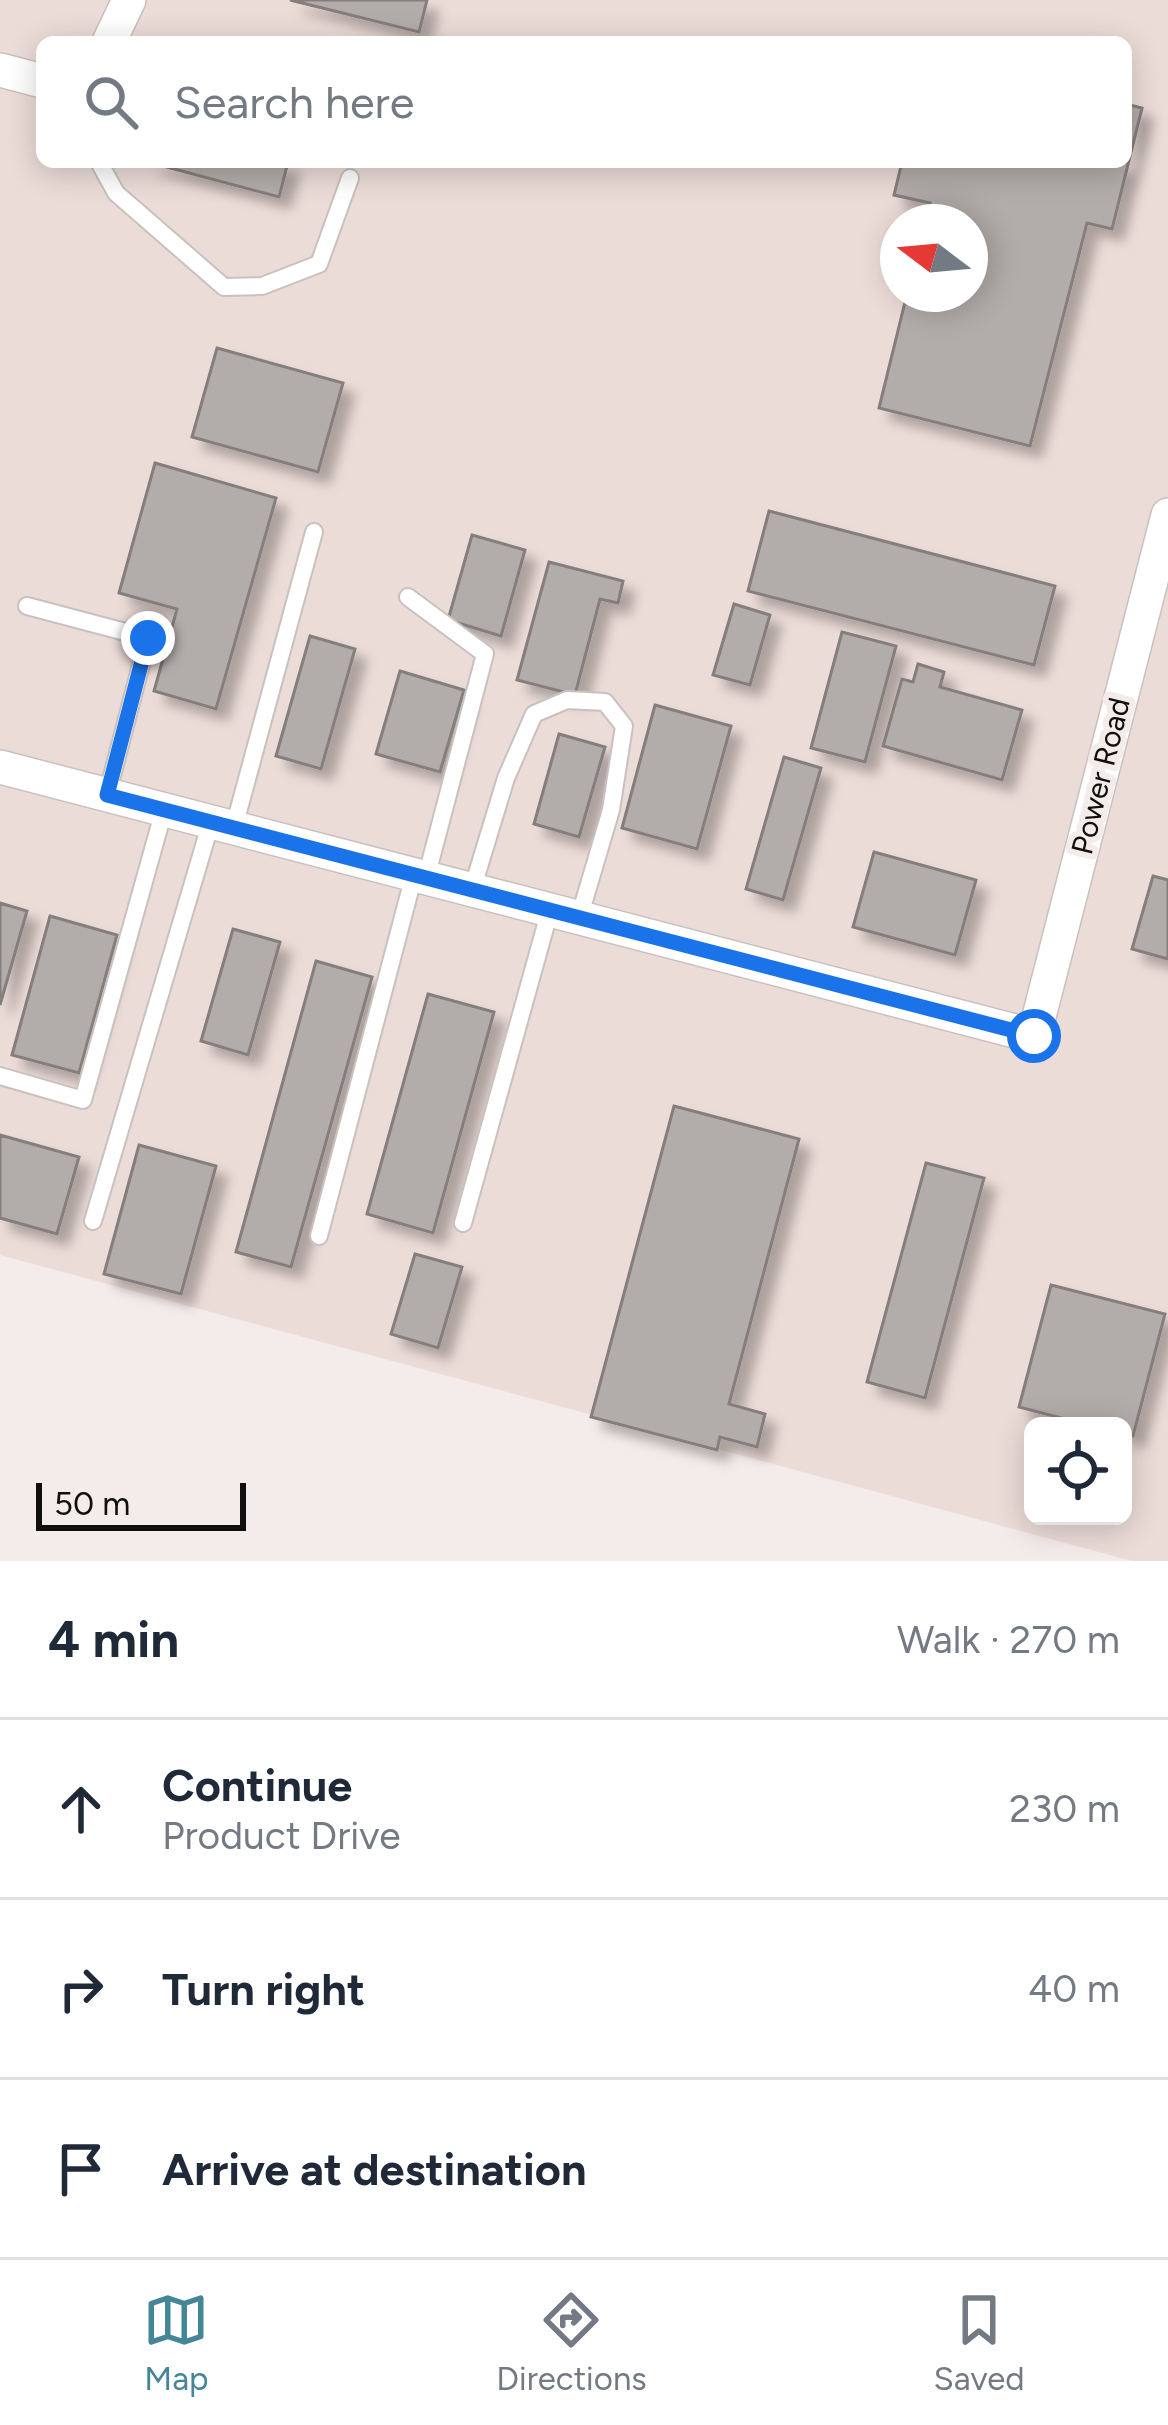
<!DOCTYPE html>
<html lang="en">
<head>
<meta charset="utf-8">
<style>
	:root { --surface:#fff; --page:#f6f6f7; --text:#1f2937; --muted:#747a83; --line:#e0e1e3; --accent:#458598 }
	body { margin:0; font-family:Figtree,sans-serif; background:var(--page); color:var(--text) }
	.controls { position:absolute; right:36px; bottom:36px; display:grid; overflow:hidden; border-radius:18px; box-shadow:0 6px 30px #0003 }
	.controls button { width:108px; height:108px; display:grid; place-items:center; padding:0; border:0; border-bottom:3px solid var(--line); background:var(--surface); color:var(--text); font:60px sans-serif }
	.compass { position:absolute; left:880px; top:204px; width:108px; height:108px; border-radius:50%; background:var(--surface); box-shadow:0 6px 30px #0003; rotate:286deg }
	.scale { position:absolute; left:36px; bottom:30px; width:210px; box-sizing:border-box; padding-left:12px; border:6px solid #110f0e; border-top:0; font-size:33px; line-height:42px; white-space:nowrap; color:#110f0e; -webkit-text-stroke:9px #f3ecea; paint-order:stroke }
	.stop { position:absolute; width:36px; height:36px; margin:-27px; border:9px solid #1a73e8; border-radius:50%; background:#fff }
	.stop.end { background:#1a73e8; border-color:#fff; box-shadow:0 3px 12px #0008 }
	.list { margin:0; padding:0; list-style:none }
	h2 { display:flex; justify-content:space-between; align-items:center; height:156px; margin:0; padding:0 48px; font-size:51px }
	h2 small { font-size:39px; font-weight:400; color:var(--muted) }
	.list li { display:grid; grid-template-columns:78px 1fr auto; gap:36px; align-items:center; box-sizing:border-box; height:180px; padding:0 48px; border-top:3px solid var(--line) }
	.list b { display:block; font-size:45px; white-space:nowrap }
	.list p { margin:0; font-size:39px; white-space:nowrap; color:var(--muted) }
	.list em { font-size:39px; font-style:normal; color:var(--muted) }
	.icon { flex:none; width:66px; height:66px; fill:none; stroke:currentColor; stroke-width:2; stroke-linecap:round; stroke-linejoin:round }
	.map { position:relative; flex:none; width:1168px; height:1561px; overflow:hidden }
	.search { position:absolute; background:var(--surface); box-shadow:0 6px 30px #0003; left:36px; right:36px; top:36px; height:132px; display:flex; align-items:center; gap:30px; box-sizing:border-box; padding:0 42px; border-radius:18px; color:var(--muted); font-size:45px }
	.sheet { height:696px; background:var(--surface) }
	nav { display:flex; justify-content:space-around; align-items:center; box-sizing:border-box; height:168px; border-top:3px solid var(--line); background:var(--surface); font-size:33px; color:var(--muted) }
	nav a { display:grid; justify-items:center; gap:6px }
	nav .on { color:var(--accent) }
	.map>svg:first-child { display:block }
</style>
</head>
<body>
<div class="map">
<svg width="1168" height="1561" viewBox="0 0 1168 1561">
	<defs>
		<filter id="shadow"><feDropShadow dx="11" dy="11" stdDeviation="6" flood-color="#0004"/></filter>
	</defs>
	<rect width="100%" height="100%" fill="#f3ecea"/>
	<!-- built -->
	<path fill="#ecdcd8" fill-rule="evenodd" d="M0,0h1168v1561h-36l-1132,-306zM42,42h1084v120h-1084zM898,222h72v72h-72zM1033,1426h90v90h-90z"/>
	<!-- building -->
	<path fill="#b2acaa" stroke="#847e7c" stroke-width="3" filter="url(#shadow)" d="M290,0h137l-8,32z
		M1126,104l16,4 -30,121 -25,-6 -57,223 -151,-38 28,-114h63v-72h-45l5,-19 -36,-8 8,-33h224z
		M148,162h140l-9,35z
		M217,348l126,35 -25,89 -126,-35z
		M155,463l121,35 -60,211 -62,-18 23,-82 -58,-16z
		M769,511l286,75 -21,79 -286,-74z
		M472,535l53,15 -24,86 -53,-16z
		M549,562l74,19 -5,22 -18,-4 -25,96 -58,-15z
		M734,604l36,11 -20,70 -37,-10z
		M842,632l54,14 -31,116 -54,-14z
		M310,636l45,13 -34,120 -45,-13z
		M918,664l26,8 -4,15 82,23 -20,70 -119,-34 19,-67 11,3z
		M400,671l64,19 -24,82 -64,-18z
		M655,705l76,21 -34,123 -75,-21z
		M559,734l46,13 -26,90 -45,-13z
		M784,757l37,11 -38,132 -37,-11z
		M874,852l102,28 -21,75 -102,-28z
		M1153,876l15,4v79l-36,-10z
		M0,903l27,8 -27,94z
		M50,916l67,19 -38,138 -67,-18z
		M233,929l47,13 -32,113 -47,-14z
		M316,961l56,16 -81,290 -55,-15z
		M428,994l66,18 -61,221 -66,-19z
		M674,1106l125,33 -70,265 36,10 -8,33 -37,-10 -3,13 -126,-33z
		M0,1135l79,22 -22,77 -57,-16z
		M139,1145l77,21 -35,128 -77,-20z
		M926,1163l58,15 -59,220 -58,-16z
		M415,1254l47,13 -24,81 -47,-14z
		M1051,1285l114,29 -32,122 -10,-2v-8h-31l-73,-19z"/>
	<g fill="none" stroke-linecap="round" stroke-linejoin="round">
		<!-- service casing -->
		<g stroke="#c8c1bf" stroke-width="20">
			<path id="service" d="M99,162l17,31 108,94 38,-1 57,-22 31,-86
				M408,597l77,57 -59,224
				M27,606l121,32 -41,157
				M234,827l80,-295
				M472,890l34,-112 28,-64 33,-14 38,2 19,24 -13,84 -32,108
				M0,1076l83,24 81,-290
				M93,1221l118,-399
				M463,1223l87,-313
				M319,1236l95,-361"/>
		</g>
		<!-- minor casing -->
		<g stroke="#c8c1bf" stroke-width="36">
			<path id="minor" d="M109,42l20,-42
				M0,70l42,11
				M0,767l1034,269 134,-521"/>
		</g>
		<!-- service -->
		<use href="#service" stroke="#fff" stroke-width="16"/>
		<!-- minor -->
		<use href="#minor" stroke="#fff" stroke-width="33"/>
	</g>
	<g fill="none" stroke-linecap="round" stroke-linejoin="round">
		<!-- route -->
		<path stroke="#1a73e8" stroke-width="15" d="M148,638l-41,157 927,241"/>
	</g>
	<g text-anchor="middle" stroke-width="12" stroke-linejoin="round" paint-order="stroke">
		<!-- street labels -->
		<g font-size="30" fill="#110f0e" stroke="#f3ecea">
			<text transform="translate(1101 776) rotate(-76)" y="10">Power Road</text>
		</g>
	</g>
</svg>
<div class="controls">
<button><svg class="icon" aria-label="locate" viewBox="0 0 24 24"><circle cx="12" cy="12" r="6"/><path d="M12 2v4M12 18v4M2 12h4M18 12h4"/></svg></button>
</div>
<svg class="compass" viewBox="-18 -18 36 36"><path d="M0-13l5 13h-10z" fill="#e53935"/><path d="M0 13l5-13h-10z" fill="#747a83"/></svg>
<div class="scale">50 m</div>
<div class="stop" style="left:1034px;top:1036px"></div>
<div class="stop end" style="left:148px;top:638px"></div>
<div class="search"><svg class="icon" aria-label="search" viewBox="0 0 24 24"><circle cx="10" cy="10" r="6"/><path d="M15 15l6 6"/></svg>Search here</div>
</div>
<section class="sheet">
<h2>4 min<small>Walk · 270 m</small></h2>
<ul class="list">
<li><svg class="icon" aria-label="ahead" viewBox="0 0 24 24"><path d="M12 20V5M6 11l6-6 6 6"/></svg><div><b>Continue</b><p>Product Drive</p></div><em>230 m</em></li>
<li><svg class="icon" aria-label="right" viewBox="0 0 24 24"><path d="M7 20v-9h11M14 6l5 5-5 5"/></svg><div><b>Turn right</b></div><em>40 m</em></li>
<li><svg class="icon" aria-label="arrive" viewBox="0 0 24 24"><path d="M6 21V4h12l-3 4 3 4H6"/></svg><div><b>Arrive at destination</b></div></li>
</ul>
</section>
<nav>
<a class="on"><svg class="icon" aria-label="map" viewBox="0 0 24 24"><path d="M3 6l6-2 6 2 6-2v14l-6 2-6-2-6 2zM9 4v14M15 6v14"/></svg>Map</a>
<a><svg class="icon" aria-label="directions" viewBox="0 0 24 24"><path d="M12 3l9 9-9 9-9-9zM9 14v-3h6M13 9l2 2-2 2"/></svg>Directions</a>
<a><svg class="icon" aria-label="saved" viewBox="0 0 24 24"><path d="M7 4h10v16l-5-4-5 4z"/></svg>Saved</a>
</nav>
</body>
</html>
